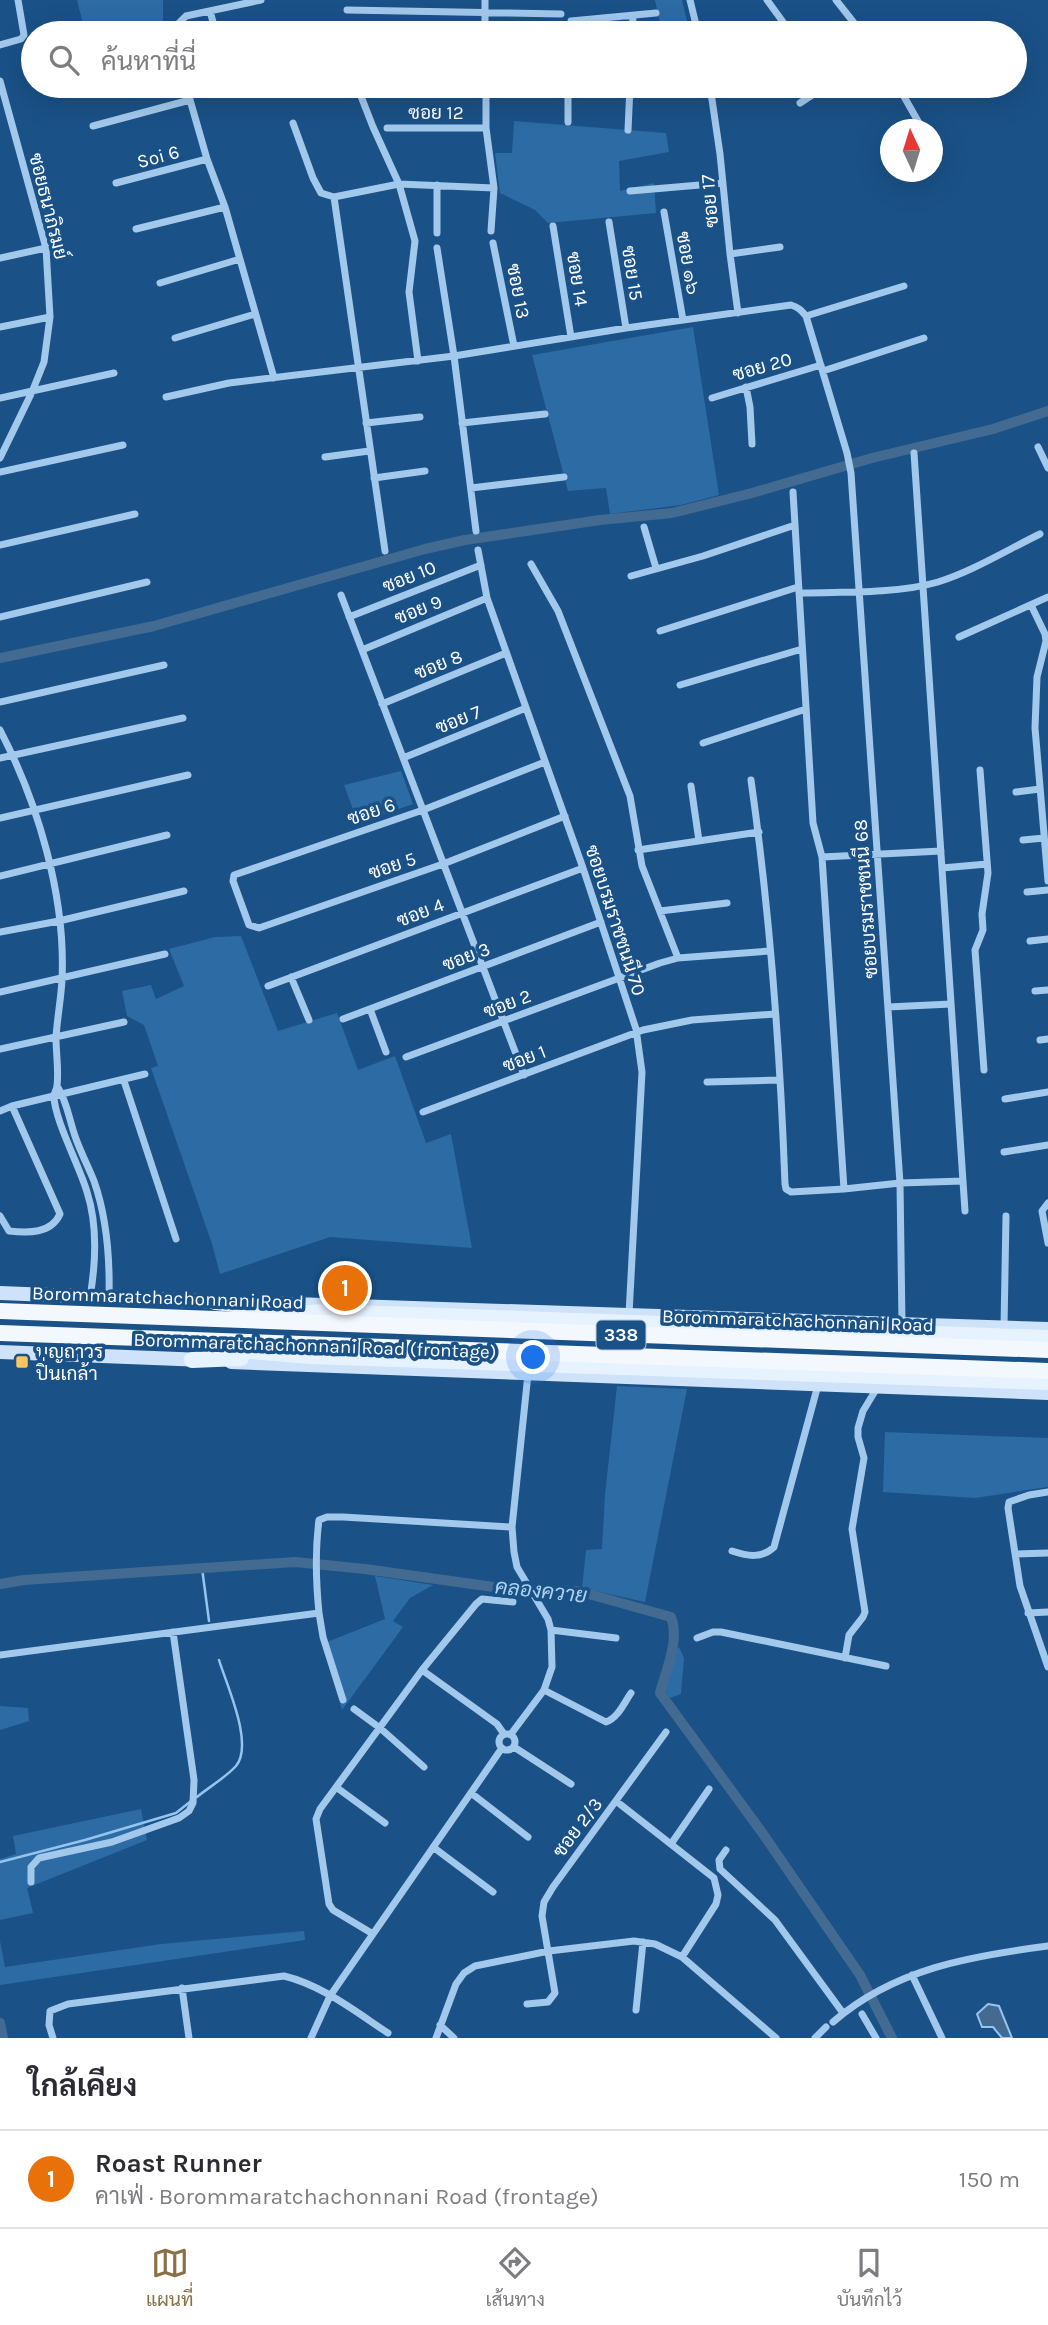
<!DOCTYPE html>
<html lang="th">
<head>
<meta charset="utf-8">
<style>
	:root { --surface:#fff; --page:#f7f7f7; --text:#2b2b33; --muted:#7c7c81; --line:#e1e1e2; --accent:#8a7046 }
	body { margin:0; font-family:Karla,Sarabun,sans-serif; background:var(--page); color:var(--text) }
	.compass { position:absolute; left:880px; top:119px; width:63px; height:63px; border-radius:50%; background:var(--surface); box-shadow:0 7px 28px #0002; rotate:356deg }
	.you { position:absolute; left:534px; top:1358px; width:24px; height:24px; margin:-18px; border:5px solid #fff; border-radius:50%; background:#1a73e8; box-shadow:0 0 0 10px #1a73e833 }
	.badge { display:grid; place-items:center; width:46px; height:46px; border-radius:50%; background:var(--accent); color:#fff; font-size:23px; font-weight:700 }
	.pin { position:absolute; translate:-50% -50%; border:4px solid #fff; box-shadow:0 2px 7px #0006 }
	.list { margin:0; padding:0; list-style:none }
	h2 { display:flex; justify-content:space-between; align-items:center; height:91px; margin:0; padding:0 28px; font-size:30px }
	h2 small { font-size:23px; font-weight:400; color:var(--muted) }
	.list li { display:grid; grid-template-columns:46px 1fr auto; gap:21px; align-items:center; box-sizing:border-box; height:98px; padding:0 28px; border-top:2px solid var(--line) }
	.list b { display:block; font-size:26px; white-space:nowrap }
	.list p { margin:0; font-size:23px; white-space:nowrap; color:var(--muted) }
	.list em { font-size:23px; font-style:normal; color:var(--muted) }
	.icon { flex:none; width:38px; height:38px; fill:none; stroke:currentColor; stroke-width:2; stroke-linecap:round; stroke-linejoin:round }
	.map { position:relative; flex:none; width:1048px; height:2038px; overflow:hidden }
	.search { position:absolute; background:var(--surface); box-shadow:0 7px 28px #0002; left:21px; right:21px; top:21px; height:77px; display:flex; align-items:center; gap:18px; box-sizing:border-box; padding:0 24px; border-radius:38px; color:var(--muted); font-size:26px }
	.sheet { height:189px; background:var(--surface) }
	nav { display:flex; justify-content:space-around; align-items:center; box-sizing:border-box; height:98px; border-top:2px solid var(--line); background:var(--surface); font-size:19px; color:var(--muted) }
	nav a { display:grid; justify-items:center; gap:4px }
	nav .on { color:var(--accent) }
	.map>svg:first-child { display:block }
</style>
</head>
<body>
<div class="map">
<svg width="1048" height="2038" viewBox="0 0 1048 2038">
	<rect width="100%" height="100%" fill="#1a5187"/>
	<!-- green -->
	<path fill="#2d6ba5" d="M77,0h86v22l-78,10z
		M655,0h27l7,29 -27,4z
		M514,121l152,12 3,19 -50,9 1,30 34,-8 2,30 -108,10 -13,-13 -35,-17 -5,-40h17z
		M693,327l26,168 -38,10 -71,9 -4,-26 -38,3 -36,-136z
		M401,771l12,33 -55,19 -14,-38z
		M241,936l37,95 59,-18 21,57 37,-14 31,87 25,-9 21,114 -142,-11 -110,37 -8,-30 -61,-176 7,-2 -14,-41 -17,-9 -5,-25 29,-6 5,14 28,-13 -15,-37 46,-12z
		M617,1386l70,3 -42,213 -63,-14 4,-38 16,-1 3,-55z
		M885,1432l163,6v49l-73,11 -92,-6z
		M375,1576l58,9 -23,13 -17,23 10,6 -61,83 -20,-66 63,-25z
		M679,1647l5,11 -3,36 -11,4 -5,-7 7,-36z
		M0,1706l28,2 1,13 -29,9z
		M141,1809l6,31 -120,48 6,25 -33,7v-61l16,-5 -3,-18z
		M304,1931l1,9 -305,45v-44l5,26 156,-23z"/>
	<!-- water -->
	<path fill="#436b92" stroke="#95c4ee" stroke-width="2" d="M988,2004l11,2 13,32h-10l-9,-11h-11l-5,-13z"/>
	<g fill="none" stroke-linecap="round" stroke-linejoin="round">
		<!-- stream -->
		<path stroke="#95c4ee" stroke-width="2.5" d="M202,1568l7,53
			M197,1797c12,-10 28,-19 39,-31 18,-22 -9,-80 -17,-106
			M0,1862l85,-22 91,-27 15,-12"/>
		<!-- canal -->
		<path stroke="#436b92" stroke-width="10" d="M0,658l154,-32 271,-77 40,-9 135,-20 72,-7 80,-20 120,-35 121,-29 55,-18
			M0,1584l24,-4 271,-18 70,7 143,20 70,2 93,26c9,23 -5,53 -11,76l101,138 99,144 32,63
			M0,2023l3,15"/>
		<!-- minor -->
		<path stroke="#a2c8ec" stroke-width="7" d="M485,0v33
			M690,0l8,33
			M767,0l24,33
			M836,0l26,33
			M347,10l214,4
			M210,11l6,22
			M571,21l85,-8
			M175,33l1,-7 10,-10 75,-16
			M632,33l1,-16
			M0,45l21,-6 3,-4 -6,-35
			M0,81l46,167 4,69 -6,45 -12,30 -32,66
			M186,86l21,73 18,48 49,171
			M357,86l16,41 26,57 -65,13 51,354
			M486,86v42l8,60 -3,43
			M710,86l10,68 10,100 8,59
			M898,86l25,44
			M629,95l101,-9
			M800,103l26,-17
			M568,122v-36
			M293,123l20,55 8,15 13,4
			M93,126l97,-26
			M387,128h99
			M628,130l2,-44
			M932,148l6,12
			M116,183l91,-24
			M437,185v48
			M630,191l93,-8
			M664,212l19,108
			M609,222l17,106
			M553,226l18,111
			M136,229l89,-22
			M493,243l21,103
			M437,248l17,108 22,175
			M730,254l50,-7
			M0,258l46,-10
			M160,283l80,-24
			M806,316l98,-30
			M0,327l50,-10
			M175,338l80,-24
			M418,361l-9,-69 6,-51 -16,-57 95,4
			M823,371l101,-33
			M746,387l4,20 2,37
			M166,397l63,-14 225,-27 172,-28 165,-23c7,2 10,5 15,11l41,137 4,20 49,710 2,140
			M0,398l114,-25
			M712,398l109,-33
			M366,423l54,-6
			M462,423l83,-9
			M1038,447l10,21
			M914,453l51,758
			M325,457l44,-6
			M0,472l123,-27
			M374,478l51,-7
			M471,488l93,-11
			M793,492l20,331 9,34 22,332 56,-6 63,-2
			M644,527l12,41
			M0,545l135,-31
			M478,550l9,48 96,270 53,161 6,43 -13,242
			M531,564l27,47 72,185 12,70 36,92
			M631,576l72,-20 92,-31
			M799,593c42,-1 98,1 139,-11 35,-11 69,-32 102,-48
			M341,595l183,480
			M1031,605l14,29 1,7 -9,36 -2,51 13,153
			M0,617l147,-35
			M349,617l132,-52
			M660,631l138,-44
			M959,637l89,-40
			M362,650l125,-52
			M680,685l122,-36
			M0,702l164,-37
			M382,704l124,-51
			M0,730c38,73 66,167 62,250 -1,19 -5,39 -6,58 0,16 3,32 1,48 0,3 -3,7 -3,10 0,23 26,71 33,96 11,34 9,70 3,105
			M703,743l103,-34
			M0,758l183,-40
			M403,758l123,-50
			M545,762l-122,48 -189,65 -1,6 16,44 10,3 184,-64 122,-48
			M980,770l8,103 -6,41 1,16 -8,20 9,120
			M751,780c19,134 29,269 34,404l1,5 5,3 53,-3
			M691,786l8,55
			M1016,792l24,-3
			M0,818l188,-43
			M1023,840l21,-2
			M638,850l121,-18
			M822,857l119,-6
			M942,868l45,-4
			M0,876l167,-41
			M1027,892l21,-2
			M660,911l67,-8
			M0,932l59,-11 125,-30
			M1030,941l18,-2
			M291,977l18,43
			M268,986l315,-118
			M1035,991l13,-1
			M0,992l165,-38
			M888,1007l63,-3
			M370,1009l16,43
			M343,1019l258,-97
			M1040,1040l8,-1
			M0,1049l124,-27
			M406,1057l254,-94 18,-5 92,-7
			M124,1081l52,158
			M707,1082l72,-2
			M57,1086c10,15 12,33 18,50 5,15 13,30 19,45 13,37 16,78 15,117
			M1005,1099l43,-7
			M0,1111l12,-5 133,-32
			M423,1112l220,-82 49,-10 83,-6
			M1004,1152l44,-7
			M1048,1203l-6,8 6,32
			M0,1216l9,15c19,2 42,3 51,-17l-48,-108
			M1004,1327l2,-111
			M1048,1492l-19,3 -20,7 -1,6 12,78 28,81
			M732,1551c15,5 30,8 42,-4l44,-162
			M1015,1554l33,-1
			M319,1613l4,24 20,63
			M1028,1613l20,-1
			M551,1630l65,8
			M697,1638l16,-6h8l165,34
			M0,1655l319,-42c-3,-30 -4,-63 0,-93l8,-3h16l169,10
			M845,1658l4,-23 14,-18 2,-5 -13,-83 12,-71 -6,-21v-9l5,-17 14,-23
			M422,1670l75,54 7,10
			M544,1690l62,32c12,-4 18,-19 25,-29
			M354,1709l26,19 44,39
			M499 1742a8 8 0 1 1 16 0a8 8 0 1 1-16 0Z
			M511,1734l33,-44 8,-23 -1,-37 -3,-11 -31,-52 -3,-15 -2,-25 16,-153
			M514,1747l57,37
			M336,1787l49,36
			M471,1793l57,44
			M616,1801l98,77 4,17 -2,9 -34,53
			M671,1844l38,-55
			M433,1847l60,45
			M726,1850l-7,10 1,9 55,51 68,93
			M31,1882v-15l8,-9 73,-16 67,-24 10,-7 4,-8 1,-23 -21,-148
			M373,1934l-40,-24 -4,-6 -13,-85 4,-10 102,-139 54,-66 6,-5 31,3
			M912,1975l30,63
			M182,1988l7,50
			M527,2004l21,-2 7,-9 -13,-77 2,-14 9,-15 113,-155
			M636,2010l7,-68
			M862,2014l14,24
			M833,2022c61,-53 137,-66 215,-76
			M440,2025l14,13
			M53,2038l-4,-13 1,-14 18,-7 216,-28c38,9 72,36 104,57
			M311,2038l19,-42 172,-248
			M436,2038l20,-54 8,-11 11,-7 74,-15 85,-10 21,3 27,13 94,81
			M815,2038l11,-11"/>
		<!-- secondary -->
		<path stroke="#cee3f9" stroke-width="14" d="M0,1293l226,9
			M264,1303l784,26
			M0,1352l204,8
			M231,1362l817,31"/>
		<!-- primary -->
		<path stroke="#e7f2ff" stroke-width="16" d="M215,1302l63,7
			M267,1315l61,-3 720,26
			M208,1345l20,4 82,7 738,26
			M192,1360l49,-2"/>
		<!-- trunk -->
		<path stroke="#f3f8ff" stroke-width="16" d="M0,1311l1048,39
			M0,1333l1048,38"/>
	</g>
	<!-- markers -->
	<rect fill="#fec55e" stroke="#1a5187" stroke-width="2.5" x="15" y="1355" width="14" height="14" rx="3.5"/>
	<g text-anchor="middle" stroke-width="7" stroke-linejoin="round" paint-order="stroke">
		<!-- shield labels -->
		<rect fill="#1a5187" stroke="#bacbdb" stroke-width="2" x="596.5" y="1320.5" width="49" height="29" rx="5"/>
		<g font-size="18" font-weight="bold" fill="#fff">
			<text x="621" y="1341">338</text>
		</g>
		<!-- street labels -->
		<g font-size="19" fill="#fff" stroke="#1a5187">
			<text x="436" y="119">ซอย 12</text>
			<text transform="translate(158 156) rotate(-15)" y="7">Soi 6</text>
			<text transform="translate(709 201) rotate(-95)" y="7">ซอย 17</text>
			<text transform="translate(49 206) rotate(76)" y="7">ซอยธนาภิรมย์</text>
			<text transform="translate(689 263) rotate(80)" y="7">ซอย ๑๖</text>
			<text transform="translate(633 273) rotate(81)" y="7">ซอย 15</text>
			<text transform="translate(578 279) rotate(81)" y="7">ซอย 14</text>
			<text transform="translate(519 291) rotate(79)" y="7">ซอย 13</text>
			<text transform="translate(762 366) rotate(-16)" y="7">ซอย 20</text>
			<text transform="translate(409 576) rotate(-22)" y="7">ซอย 10</text>
			<text transform="translate(418 609) rotate(-22)" y="7">ซอย 9</text>
			<text transform="translate(438 664) rotate(-22)" y="7">ซอย 8</text>
			<text transform="translate(458 719) rotate(-22)" y="7">ซอย 7</text>
			<text transform="translate(371 811) rotate(-19)" y="7">ซอย 6</text>
			<text transform="translate(392 865) rotate(-19)" y="7">ซอย 5</text>
			<text transform="translate(865 899) rotate(-94)" y="7">ซอยบรมราชชนนี 68</text>
			<text transform="translate(420 912) rotate(-21)" y="7">ซอย 4</text>
			<text transform="translate(616 920) rotate(72)" y="7">ซอยบรมราชชนนี 70</text>
			<text transform="translate(466 956) rotate(-21)" y="7">ซอย 3</text>
			<text transform="translate(507 1003) rotate(-21)" y="7">ซอย 2</text>
			<text transform="translate(524 1058) rotate(-21)" y="7">ซอย 1</text>
			<text transform="translate(168 1297) rotate(2)" y="7">Borommaratchachonnani Road</text>
			<text transform="translate(798 1320) rotate(2)" y="7">Borommaratchachonnani Road</text>
			<text transform="translate(315 1345) rotate(2)" y="7">Borommaratchachonnani Road (frontage)</text>
			<text transform="translate(577 1827) rotate(-53)" y="7">ซอย 2/3</text>
		</g>
		<!-- poi labels -->
		<g font-size="19" fill="#fff" stroke="#1a5187" text-anchor="start">
			<text x="36" y="1358">บุญถาวร<tspan x="36" dy="22">ปิ่นเกล้า</tspan></text>
		</g>
		<!-- water labels -->
		<g font-size="21" font-style="italic" fill="#aed2f3" stroke="#1a5187">
			<text transform="translate(541 1591) rotate(6)" y="7">คลองควาย</text>
		</g>
	</g>
</svg>
<svg class="compass" viewBox="-18 -18 36 36"><path d="M0-13l5 13h-10z" fill="#e53935"/><path d="M0 13l5-13h-10z" fill="#7c7c81"/></svg>
<div class="you"></div>
<div class="pin badge" style="left:345px;top:1288px;background:#e8710a">1</div>
<div class="search"><svg class="icon" aria-label="search" viewBox="0 0 24 24"><circle cx="10" cy="10" r="6"/><path d="M15 15l6 6"/></svg>ค้นหาที่นี่</div>
</div>
<section class="sheet">
<h2>ใกล้เคียง<small></small></h2>
<ul class="list">
<li><span class="badge" style="background:#e8710a">1</span><div><b>Roast Runner</b><p>คาเฟ่ · Borommaratchachonnani Road (frontage)</p></div><em>150 m</em></li>
</ul>
</section>
<nav>
<a class="on"><svg class="icon" aria-label="map" viewBox="0 0 24 24"><path d="M3 6l6-2 6 2 6-2v14l-6 2-6-2-6 2zM9 4v14M15 6v14"/></svg>แผนที่</a>
<a><svg class="icon" aria-label="directions" viewBox="0 0 24 24"><path d="M12 3l9 9-9 9-9-9zM9 14v-3h6M13 9l2 2-2 2"/></svg>เส้นทาง</a>
<a><svg class="icon" aria-label="saved" viewBox="0 0 24 24"><path d="M7 4h10v16l-5-4-5 4z"/></svg>บันทึกไว้</a>
</nav>
</body>
</html>
